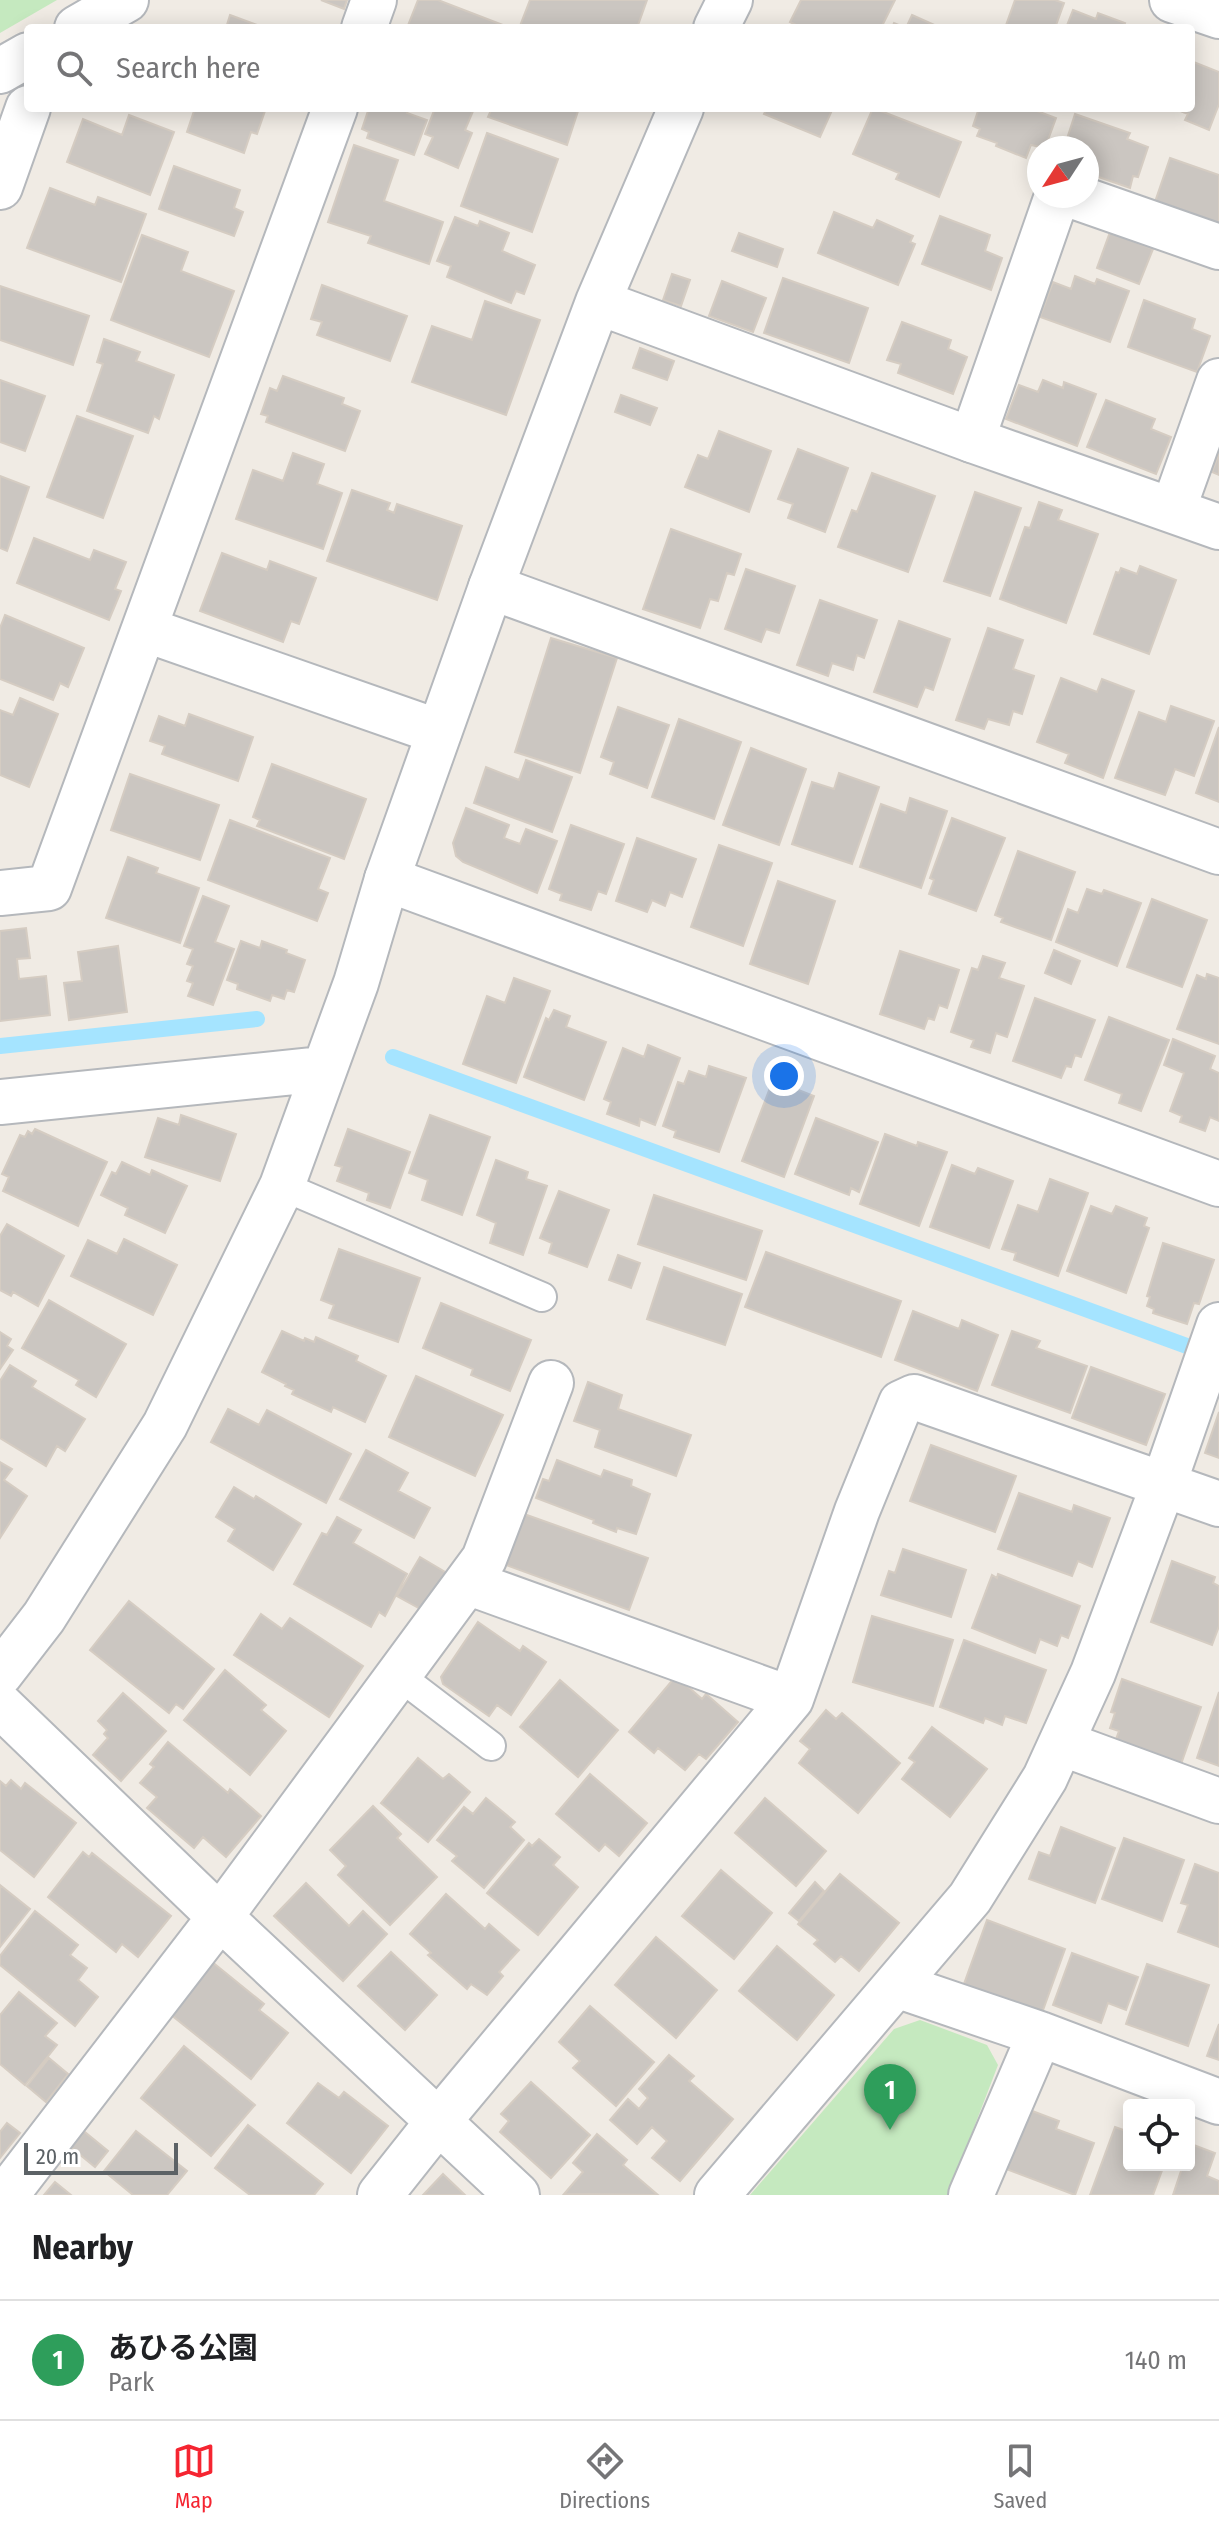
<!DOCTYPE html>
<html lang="en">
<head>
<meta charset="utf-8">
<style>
	:root { --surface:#fff; --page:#f2f2f2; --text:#202124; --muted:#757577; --line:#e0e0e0; --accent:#f52531 }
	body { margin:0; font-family:"Fira Sans Condensed","Noto Sans JP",sans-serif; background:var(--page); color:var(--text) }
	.controls { position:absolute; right:24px; bottom:24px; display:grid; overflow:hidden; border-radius:8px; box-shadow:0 4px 20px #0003 }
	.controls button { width:72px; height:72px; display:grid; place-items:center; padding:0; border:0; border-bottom:2px solid var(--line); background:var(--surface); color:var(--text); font:40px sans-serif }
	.compass { position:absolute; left:1027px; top:136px; width:72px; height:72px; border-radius:50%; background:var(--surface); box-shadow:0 4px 20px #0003; rotate:234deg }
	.scale { position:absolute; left:24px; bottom:20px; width:154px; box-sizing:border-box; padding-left:8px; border:4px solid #5c6266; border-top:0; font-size:22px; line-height:28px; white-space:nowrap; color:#5c6266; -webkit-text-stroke:6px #fff; paint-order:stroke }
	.you { position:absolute; left:784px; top:1076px; width:28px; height:28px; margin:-20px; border:6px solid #fff; border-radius:50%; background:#1a73e8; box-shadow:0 0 0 12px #1a73e833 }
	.badge { display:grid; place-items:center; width:52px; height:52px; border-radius:50%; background:var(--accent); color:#fff; font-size:26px; font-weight:700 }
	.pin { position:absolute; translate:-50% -66px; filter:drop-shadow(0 2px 4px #0008) }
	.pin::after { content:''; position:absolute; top:42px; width:28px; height:24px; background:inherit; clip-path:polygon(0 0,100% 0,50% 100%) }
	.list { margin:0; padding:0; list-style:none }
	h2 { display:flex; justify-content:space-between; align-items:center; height:104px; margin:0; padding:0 32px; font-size:34px }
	h2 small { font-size:26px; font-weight:400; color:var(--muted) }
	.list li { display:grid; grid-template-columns:52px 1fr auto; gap:24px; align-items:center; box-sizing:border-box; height:120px; padding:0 32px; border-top:2px solid var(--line) }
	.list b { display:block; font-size:30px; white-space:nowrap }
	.list p { margin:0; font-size:26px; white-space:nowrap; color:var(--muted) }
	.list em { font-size:26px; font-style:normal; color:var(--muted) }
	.icon { flex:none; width:44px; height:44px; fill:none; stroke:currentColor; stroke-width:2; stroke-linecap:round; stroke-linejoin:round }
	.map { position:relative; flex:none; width:1219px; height:2195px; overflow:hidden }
	.search { position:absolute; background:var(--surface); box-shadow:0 4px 20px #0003; left:24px; right:24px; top:24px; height:88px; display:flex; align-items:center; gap:20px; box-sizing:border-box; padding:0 28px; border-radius:8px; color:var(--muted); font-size:30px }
	.sheet { height:224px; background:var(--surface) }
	nav { display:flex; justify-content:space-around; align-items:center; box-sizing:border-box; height:112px; border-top:2px solid var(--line); background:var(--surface); font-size:22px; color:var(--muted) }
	nav a { display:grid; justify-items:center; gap:4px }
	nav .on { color:var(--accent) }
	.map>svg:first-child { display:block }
</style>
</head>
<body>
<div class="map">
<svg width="1219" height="2195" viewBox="0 0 1219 2195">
	<rect width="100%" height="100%" fill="#f0ebe4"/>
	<!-- green -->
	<path fill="#c5e9bf" d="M0,0h57l-57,33z
		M920,2020l67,25 11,20 -50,130h-198l144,-166z"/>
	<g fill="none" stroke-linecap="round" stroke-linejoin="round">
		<!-- stream -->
		<path stroke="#a5e4ff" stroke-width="16" d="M0,1046l257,-27
			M393,1057l813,296"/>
	</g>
	<!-- building -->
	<path fill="#cbc6c1" stroke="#d5ccc2" stroke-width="2" d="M321,0h26l-3,9z
		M418,0h20l70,27 -101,1z
		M530,0h117l-10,28h-111l-6,-2z
		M801,0h94l-14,28h-41l-5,-2 -1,2h-32l-12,-6z
		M1015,0h40l9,3 -9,25h-50z
		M1073,10l23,9 2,-6 27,10 -2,5h-57z
		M230,15l35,13h-39z
		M912,15l29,13h-49l2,-5 12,5z
		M1191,61l28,11v32l-10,26 -24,-10 3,-6 -15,-6h18z
		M195,108h71l-9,26 -6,-2 -7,21 -57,-21z
		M369,108h40l-2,5 20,7 -13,35 -47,-17 2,-6 -7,-3z
		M435,108h29l9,3 -8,19 7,3 -14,35 -33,-14 8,-17 -8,-3z
		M492,108h87l-12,37 -79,-28z
		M761,108h72l-13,29 -56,-23 2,-4z
		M873,108l88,34 -22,55 -43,-18 3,-6 -46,-19z
		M979,108h50l27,10 -11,30 -14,-3 -5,13 -30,-12 1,-3 -20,-7 3,-7 -7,-3z
		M1075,114l55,19 -3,6 21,8 -10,30 -5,-1 -3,12 -43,-15v-25h-23z
		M129,115l45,17 -24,63 -83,-33 16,-43 39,16z
		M487,133l71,26 -26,73 -71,-26z
		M354,145l44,15 -14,41 59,21 -14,42 -61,-21 3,-7 -43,-14z
		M1170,158l49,17v50l-64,-23z
		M174,166l66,24 -6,18 9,4 -9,24 -75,-27z
		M50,188l45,17 3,-8 48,17 -25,68 -94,-34z
		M834,212l39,16 4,-8 36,16 -3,6 5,2 -17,41 -80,-32z
		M940,216l50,19 -5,16 17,7 -11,32 -69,-26z
		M455,217l23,9 2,-5 29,12 -7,18 33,14 -11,29 -8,-3 -5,12 -64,-26 4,-11 -14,-5z
		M1110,232l43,17 -14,35 -42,-16z
		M739,233l44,16 -6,18 -45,-16z
		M142,235l46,17 -7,19 53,20 -25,66 -98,-37z
		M672,274l18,6 -9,26 -18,-6z
		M1075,276l20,8 2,-5 32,12 -19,51 -70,-25 13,-35 18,7z
		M783,278l85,30 -19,55 -85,-30z
		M722,281l44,17 -13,34 -44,-16z
		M322,285l85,31 -17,45 -73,-26 5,-13 -11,-3z
		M0,286l89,30 -16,49 -73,-25z
		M1144,300l51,19 -3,10 18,7 -13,36 -69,-25z
		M485,301l55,19 -34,95 -94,-33 20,-56 40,14z
		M902,322l49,18 -3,9 19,8 -14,37 -55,-21 3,-9 -14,-4z
		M104,339l36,13 -4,9 38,14 -15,44 -5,-3 -6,17 -61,-22 16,-47 -6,-2z
		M640,348l34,13 -7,19 -34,-12z
		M283,376l61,22 -2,6 18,7 -15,40 -79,-29 2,-6 -7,-2 9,-26 7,3z
		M0,380l45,16 -20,55 -25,-9z
		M1043,380l20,8 1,-6 32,12 -19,52 -71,-27 13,-34 19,7z
		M621,395l36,13 -7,17 -35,-13z
		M1106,400l49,19 -4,10 20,8 -15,37 -69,-27z
		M77,416l56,20 -30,82 -56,-21z
		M719,431l52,20 -22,61 -64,-25 13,-32 10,4z
		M798,449l50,19 -23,64 -37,-14 5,-14 -15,-5z
		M293,453l31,11 -7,20 25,9 -19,56 -87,-30 17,-49 30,11z
		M1219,453v22l-7,-3z
		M872,473l63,23 -27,76 -70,-25 14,-37 5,2z
		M0,476l29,11 -22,64 -7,-3z
		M352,490l38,13 -3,7 7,3 3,-9 65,22 -25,74 -110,-39z
		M975,492l46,16 -31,88 -46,-15z
		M1039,502l23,8 -4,10 40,14 -32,89 -66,-24 25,-72 5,1z
		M671,529l70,25 -7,21 -7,-2 -9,28 -8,-2 -10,29 -57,-19z
		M34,538l56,22 4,-10 32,12 -11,27 6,2 -12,29 -92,-37z
		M222,553l45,17 3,-9 46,17 -17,46 -8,-3 -8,21 -83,-31z
		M1140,566l36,14 -27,74 -55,-20 22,-62 3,1 2,-5 16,6z
		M746,569l49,17 -16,47 -13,-4 -5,13 -36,-13z
		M820,600l57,20 -13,38 -7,-3 -4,15 -21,-7 -4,13 -31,-11z
		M5,615l79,33 -16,39 -8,-4 -7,17 -53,-21v-51z
		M899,621l51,18 -17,51 -8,-3 -8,20 -43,-15z
		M988,628l35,12 -10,29 21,7 -12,38 -9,-3 -4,14 -21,-6 -4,10 -28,-9z
		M551,638l66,20 -37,115 -65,-21z
		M1061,678l36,14 5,-13 32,12 -31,87 -38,-15 4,-9 -32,-12z
		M20,698l38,16 -29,73 -29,-12v-65l13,5z
		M1171,706l43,15 -20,55 -19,-7 -10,26 -50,-17 24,-66 27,10z
		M618,707l51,18 -22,63 -37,-14 4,-12 -13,-5z
		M189,714l64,23 -15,44 -76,-27 3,-8 -15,-5 9,-25 26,10z
		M679,719l62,23 -27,77 -62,-22z
		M1219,727v75l-23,-9z
		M751,748l55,21 -27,76 -56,-20z
		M526,760l46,17 -20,55 -78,-29 12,-36 33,13z
		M272,764l94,35 -22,60 -87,-33 3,-6 -7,-3z
		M839,773l40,14 -27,77 -60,-20 20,-62 22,7z
		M130,774l89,31 -19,55 -89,-30z
		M910,798l37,13 -26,77 -61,-21 21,-63 25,9z
		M466,808l43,17 -5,13 16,6 6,-15 31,12 -20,52 -74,-31 -7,-6 -3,-13z
		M952,818l53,20 -29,73 -47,-17 5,-14 -4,-2z
		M230,820l100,38 -12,31 10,4 -11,28 -109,-41z
		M571,825l53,19 -18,50 -8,-3 -7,19 -31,-10 2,-6 -13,-5z
		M637,838l59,21 -14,38 -12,-5 -5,14 -13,-6 -5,12 -31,-11z
		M719,845l53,18 -29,83 -52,-19z
		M1018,851l57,21 -24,68 -50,-18 2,-4 -8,-3z
		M128,857l30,11 -2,5 43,15 -19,55 -74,-25z
		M778,881l57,20 -27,83 -58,-20z
		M1087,889l15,5 2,-4 37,13 -24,63 -61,-24 12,-33 10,4z
		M203,896l26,10 -14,36 19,7 -21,56 -25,-9 5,-13 -6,-2 6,-15 -6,-2 6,-15 -9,-3z
		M1152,899l55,21 -25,67 -55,-20z
		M26,928l4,30 -13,1 2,20 27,-3 4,39 -50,6v-90z
		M241,941l19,7 2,-7 25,9 -1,3 19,7 -11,32 -7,-2 -3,9 -12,-4 -2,6 -33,-12 1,-5 -11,-4z
		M118,946l9,66 -58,8 -5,-37 18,-2 -4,-29z
		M1054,950l26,11 -9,23 -26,-11z
		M900,951l59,19 -12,38 -8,-3 -5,15 -6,-2 -4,11 -44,-15z
		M983,956l22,7 -6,15 25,8 -17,51 -11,-4 -6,20 -19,-6 3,-7 -23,-8 21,-64 6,2z
		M1207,974l12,4v66l-42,-15 20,-54 9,4z
		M514,978l36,13 -34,92 -53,-19 24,-68 18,7z
		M1035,998l60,22 -14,37 -6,-2 -4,12 -5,-1 -5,12 -48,-17z
		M554,1010l16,6 -4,11 40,15 -22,58 -60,-23 22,-59 3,2z
		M1109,1017l60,23 -28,71 -22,-8 3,-9 -37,-14z
		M1173,1039l42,17 -5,13 9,4v48l-9,-4 -5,14 -25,-9 2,-6 -12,-5 14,-38 -20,-8z
		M648,1045l32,13 -25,67 -15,-6 -1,7 -32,-12 4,-12 -7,-3 19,-51 21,9z
		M709,1066l37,12 -27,74 -45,-15 2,-6 -13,-5 15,-44 6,2 5,-13 17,6z
		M773,1080l41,16 -30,81 -42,-16z
		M181,1115l55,19 -16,47 -75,-24 13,-39 21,7z
		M430,1115l60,22 -28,78 -40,-15 6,-20 -19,-7z
		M816,1118l62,24 -19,50 -8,-4 -2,7 -54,-21z
		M35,1129l72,33 -29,64 -75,-35 6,-14 -7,-3 18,-39 5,2 3,-6 4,3z
		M348,1129l62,23 -20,56 -23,-8 2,-7 -32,-12 5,-14 -7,-2z
		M885,1134l32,12 1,-4 29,10 -28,74 -59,-22z
		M496,1160l32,12 -2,7 21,7 -24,69 -33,-12 6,-20 -19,-8z
		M122,1162l28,13 2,-5 35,16 -22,47 -40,-18 3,-7 -27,-13 11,-23 4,2z
		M952,1165l23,9 3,-6 35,13 -24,67 -59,-21z
		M1050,1179l38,14 -30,83 -44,-16 2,-7 -14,-4 16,-44 20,7z
		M559,1191l50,19 -22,57 -38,-14 3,-10 -12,-5z
		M654,1195l108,36 -16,49 -108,-36z
		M1091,1206l21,8 4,-8 31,12 -3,8 5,2 -23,65 -59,-22z
		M7,1224l57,32 -26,50 -25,-14 -2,4 -11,-6v-54z
		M124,1239l53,26 -24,50 -82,-39 17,-36 29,14z
		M1163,1243l51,17 -15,44 -5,-1 -7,21 -34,-11 1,-4 -7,-3 3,-9 -3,-1z
		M339,1249l81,29 -22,64 -69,-24 5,-13 -13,-5z
		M766,1252l135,49 -20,56 -136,-50z
		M618,1255l22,8 -9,25 -22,-8z
		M664,1267l78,27 -17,51 -78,-26z
		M49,1300l77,44 -30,53 -20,-12 3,-5 -57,-32z
		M441,1303l90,37 -21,51 -39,-16 2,-6 -50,-21z
		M913,1311l46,18 3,-9 36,15 -21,56 -82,-31z
		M282,1331l22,10 1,-3 9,4 2,-5 42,19 -2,5 30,15 -21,46 -32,-15 -2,5 -39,-18 2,-4 -9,-4 1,-2 -24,-12z
		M1012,1331l28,10 -4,7 51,18 -17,47 -78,-28z
		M0,1332l11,7 -4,7 6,4 -13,19z
		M10,1365l26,16 -4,6 53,32 -20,32 -8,-5 -11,20 -46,-28v-57z
		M1091,1367l74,27 -19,51 -74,-27z
		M416,1376l87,39 -28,61 -86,-39z
		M588,1382l34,13 -4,14 73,26 -15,41 -81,-29 5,-17 -26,-9z
		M228,1409l31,16 8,-15 84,44 -25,49 -115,-61z
		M1219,1412v46l-14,-5z
		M931,1445l85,31 -21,56 -85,-31z
		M366,1450l42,23 -10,18 32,17 -16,30 -74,-39z
		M557,1460l44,17 3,-7 28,10 -1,6 19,8 -14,40 -19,-6 -1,4 -23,-9 1,-3 -58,-22 7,-19 6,2z
		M0,1462l12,7 -8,11 23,16 -27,42z
		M234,1487l20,12 2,-3 45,28 -28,46 -45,-29 7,-12 -19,-12z
		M1019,1493l53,19 2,-7 36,13 -18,49 -14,-6 -6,15 -74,-27z
		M524,1514l124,44 -19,52 -123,-45z
		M337,1517l24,13 -8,13 54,31 -22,42 -6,-4 -8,15 -77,-43 28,-51 5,2z
		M903,1549l63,21 -15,47 -70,-22 8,-24 6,2z
		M420,1557l27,16 -23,38 -27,-15z
		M1172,1561l43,16 -2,6 6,3v40l-7,19 -61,-23z
		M998,1574l82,32 -12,32 -7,-3 -4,11 -17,-7 -5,14 -63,-25 20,-53 5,3z
		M129,1601l85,68 -31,40 -7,-5 -7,9 -79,-63z
		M261,1614l21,15 8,-11 73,48 -34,51 -95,-62z
		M872,1616l81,24 -20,66 -80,-24z
		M478,1622l42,29 3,-5 23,16 -35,53 -14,-10 -8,11 -46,-32 -2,-7z
		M964,1640l82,30 -20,53 -21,-7 -3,9 -17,-7 -2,5 -43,-16z
		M225,1670l41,35 -5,5 25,21 -36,44 -66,-55z
		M676,1676l26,23 4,-5 32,28 -32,37 -7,-5 -14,16 -27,-22 -4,5 -25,-21z
		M1122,1679l79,28 -22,63 -64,-28 4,-11 -9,-3 5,-15 -4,-1z
		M560,1680l58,50 -40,47 -58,-50z
		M1219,1692v74l-22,-8z
		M123,1693l43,38 -45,50 -28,-26 15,-17 -4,-4 3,-4 -9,-9z
		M826,1710l10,9 6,-6 58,50 -42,50 -59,-50 11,-14 -10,-8z
		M932,1727l55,42 -37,48 -48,-38 13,-17 -6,-4z
		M168,1742l60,51 2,-4 31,27 -35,41 -23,-20 -9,11 -47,-40 10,-11 -17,-14 14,-16 -4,-3z
		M418,1758l25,21 6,-5 21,18 -42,50 -47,-39z
		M590,1774l57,49 -28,33 -14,-12 -6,7 -43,-37z
		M11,1780l10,9 4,-6 51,40 -42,54 -34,-27v-69l6,5z
		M486,1798l29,24 -5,5 14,13 -40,48 -32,-27 5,-5 -20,-16 27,-33 9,7z
		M765,1798l61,53 -30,35 -61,-53z
		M373,1806l28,28 -4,4 40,39 -47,48 -52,-50 8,-9 -16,-16z
		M1061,1827l54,21 -20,55 -66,-24 10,-27 11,4z
		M1124,1838l60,22 -22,61 -60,-22z
		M539,1839l21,18 -7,8 25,22 -40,48 -51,-42 42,-50 3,3z
		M83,1852l6,5 3,-4 79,63 -33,41 -16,-13 -6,8 -68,-55z
		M1195,1864l24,9v74l-41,-15 10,-27 -7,-2z
		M721,1870l51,43 -38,46 -52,-43z
		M840,1874l59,49 -40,48 -18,-15 -6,6 -21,-18 4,-4 -20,-16z
		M815,1882l9,9 -25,30 -10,-8z
		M306,1883l43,43 14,-15 24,23 -44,47 -69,-65z
		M0,1885l30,24 -30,38z
		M446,1894l39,35 4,-5 30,26 -20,22 4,4 -16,19 -16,-11 -4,5 -39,-34 3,-2 -21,-19z
		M35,1911l43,34 -8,10 17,13 -9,12 20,17 -23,29 -75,-61v-9z
		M987,1920l78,29 -23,64 -78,-29z
		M656,1937l61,53 -41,48 -61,-53z
		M777,1946l57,49 -37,45 -58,-49z
		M391,1952l46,43 -32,35 -47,-44z
		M1072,1953l66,24 -12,33 -18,-7 -7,20 -48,-18z
		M211,1961l53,43 -5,6 29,23 -37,46 -81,-65z
		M1147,1964l62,21 -21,61 -62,-22z
		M19,1992l38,31 -12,13 12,9 -32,40 -25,-21v-49z
		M590,2006l64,56 -38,44 -43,-38 7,-7 -21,-19z
		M1219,2024v36l-12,-4z
		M184,2046l71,59 -44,51 -70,-58z
		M669,2055l25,21 -5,5 44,38 -53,62 -28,-23 15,-17 -15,-14 -15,17 -27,-24 18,-21 11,10 9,-11 -9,-9z
		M49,2058l19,16 -22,28 -19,-16z
		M531,2082l59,53 -39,43 -51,-46 9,-11 -8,-7z
		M318,2083l21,15 5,-6 44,34 -37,47 -64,-50z
		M1027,2109l32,12 -3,8 38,14 -19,52 -69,-26z
		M7,2123l13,10 -20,25v-26z
		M248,2125l75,59 -9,11h-64l-35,-27z
		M1115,2127l14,5v33h35l-11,30h-63z
		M80,2128l28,23 -13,16 -28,-23z
		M136,2131l51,40 -20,24h-34l-29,-24z
		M597,2134l30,26 -4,5 35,30 -94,-1 19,-22 -10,-9z
		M1191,2144l24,9 -8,23 12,5v14h-46l10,-30h6z
		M443,2174l22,21h-42z
		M55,2182l16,13h-27z"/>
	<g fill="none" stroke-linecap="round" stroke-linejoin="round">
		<!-- service casing -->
		<g stroke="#b5b8bc" stroke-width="32">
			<path id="service" d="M282,1186l260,111
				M398,1675l93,71"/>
		</g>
		<!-- minor casing -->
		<g stroke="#b5b8bc" stroke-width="48">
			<path id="minor" d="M1172,0l47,16
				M77,28l49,-28
				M364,28l10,-28
				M0,71l28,-16
				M0,187l28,-79
				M1073,196l146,51
				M972,440l85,-244
				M1173,510l46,-129
				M491,587l728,265
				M144,629l295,103
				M387,879l832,305
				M0,893l49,-5 286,-780
				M467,1582l324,117
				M0,1705l220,212 297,278
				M1061,1743l158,58
				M896,1985l144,49 179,68
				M6,2195l214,-278 264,-358 67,-176
				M380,2195l57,-72 354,-424 66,-188 44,-108 13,-6 305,107
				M717,2195l253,-297 75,-120 48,-105 71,-190 55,-158
				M971,2195l69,-161"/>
		</g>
		<!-- tertiary casing -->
		<g stroke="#b5b8bc" stroke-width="48">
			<path id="tertiary" d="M716,28l14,-28
				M598,302l374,138 247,87
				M0,1102l323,-33
				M0,1674l44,-57 121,-192 117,-239 74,-203 31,-104 104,-292 107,-285 83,-194"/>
		</g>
		<!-- service -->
		<use href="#service" stroke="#fff" stroke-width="28"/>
		<!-- minor -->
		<use href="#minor" stroke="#fff" stroke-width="44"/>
		<!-- tertiary -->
		<use href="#tertiary" stroke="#fff" stroke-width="44"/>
	</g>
</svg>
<div class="controls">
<button><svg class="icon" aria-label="locate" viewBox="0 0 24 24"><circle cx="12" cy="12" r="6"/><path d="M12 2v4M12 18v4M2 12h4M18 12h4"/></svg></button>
</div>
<svg class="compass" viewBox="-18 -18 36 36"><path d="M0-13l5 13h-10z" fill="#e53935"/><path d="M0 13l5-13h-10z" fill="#757577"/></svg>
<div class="scale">20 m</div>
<div class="you"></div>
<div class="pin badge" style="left:890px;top:2130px;background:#2e9e5b">1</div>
<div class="search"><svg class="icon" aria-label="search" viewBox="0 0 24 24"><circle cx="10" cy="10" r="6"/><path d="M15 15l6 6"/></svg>Search here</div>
</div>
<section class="sheet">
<h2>Nearby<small></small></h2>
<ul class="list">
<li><span class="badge" style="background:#2e9e5b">1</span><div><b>あひる公園</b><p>Park</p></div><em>140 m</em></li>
</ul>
</section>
<nav>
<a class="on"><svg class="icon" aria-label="map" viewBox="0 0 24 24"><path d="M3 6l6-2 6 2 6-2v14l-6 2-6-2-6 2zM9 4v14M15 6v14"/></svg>Map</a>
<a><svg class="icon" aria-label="directions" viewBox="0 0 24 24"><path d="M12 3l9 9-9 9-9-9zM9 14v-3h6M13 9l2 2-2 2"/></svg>Directions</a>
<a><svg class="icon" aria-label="saved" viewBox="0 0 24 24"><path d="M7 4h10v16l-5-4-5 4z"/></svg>Saved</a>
</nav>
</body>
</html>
